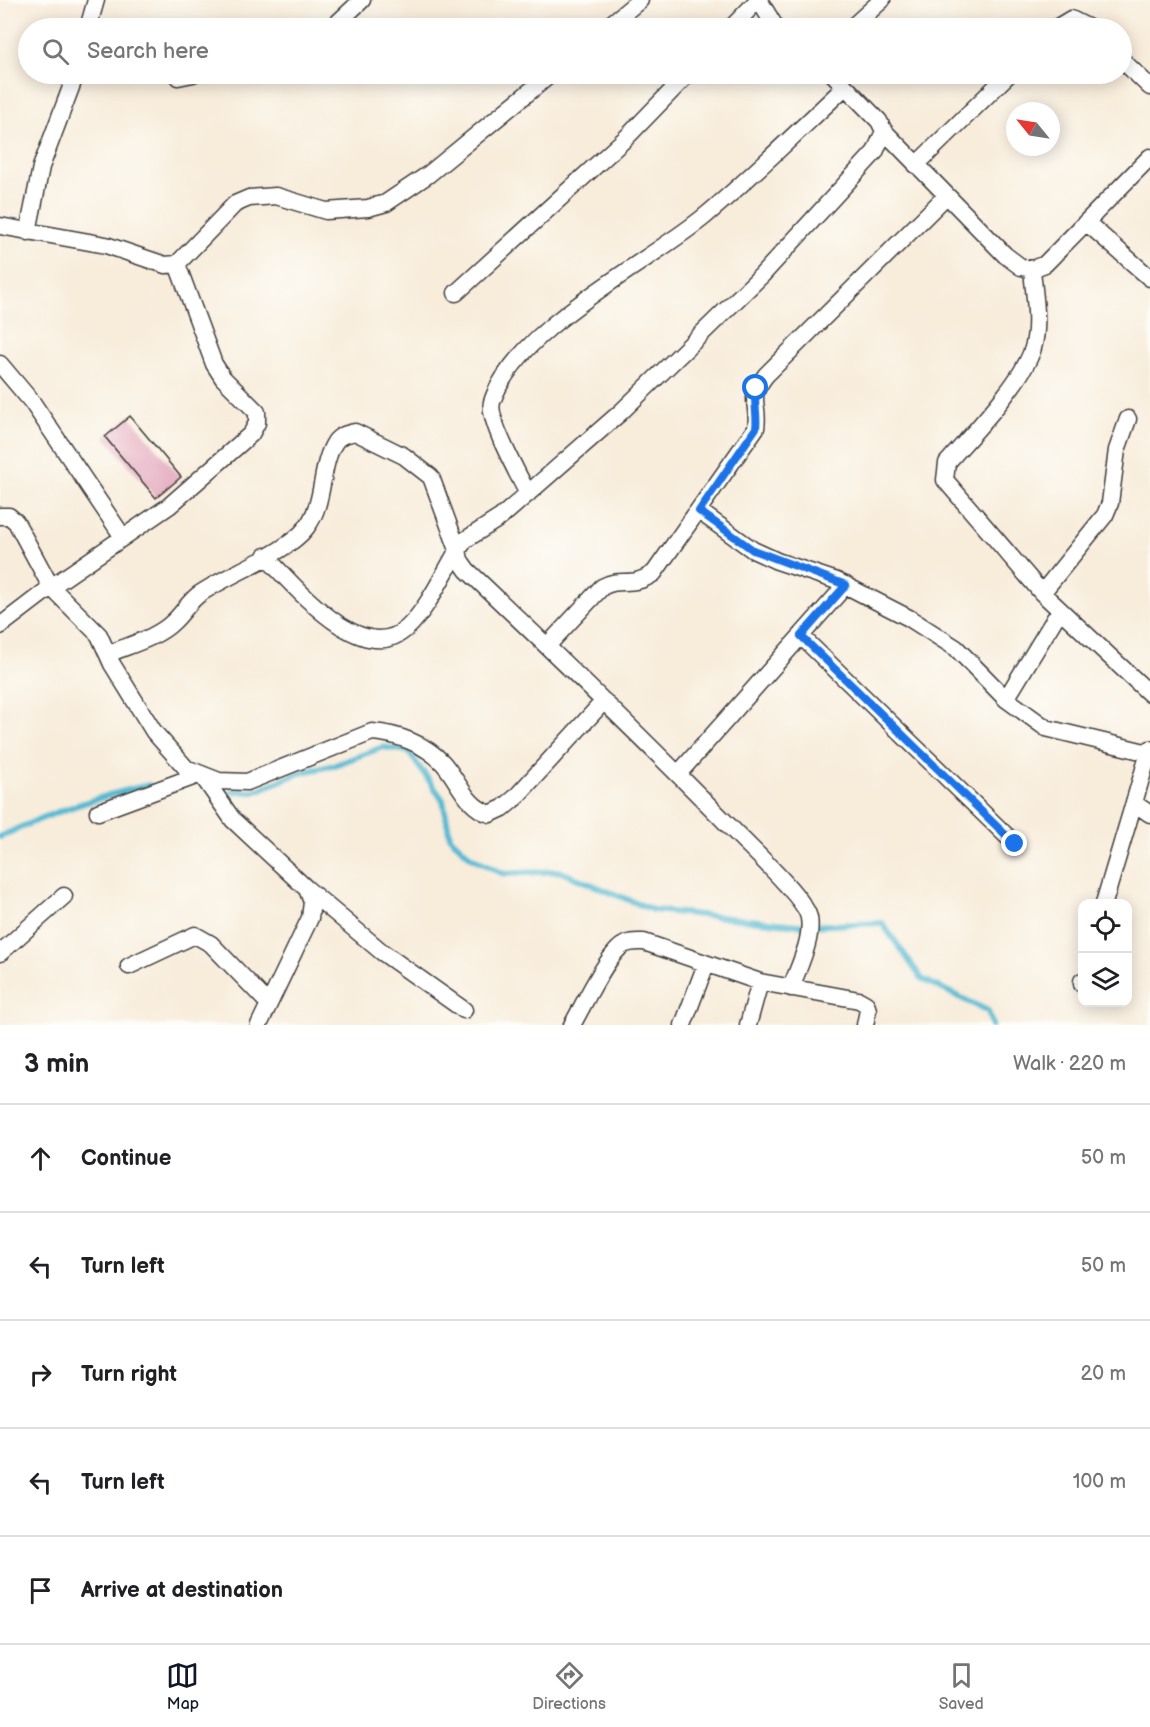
<!DOCTYPE html>
<html lang="en">
<head>
<meta charset="utf-8">
<style>
	:root { --surface:#fff; --page:#f6f6f6; --text:#202124; --muted:#757577; --line:#e0e0e0; --accent:#111827 }
	body { margin:0; font-family:"Balsamiq Sans",sans-serif; background:var(--page); color:var(--text) }
	.controls { position:absolute; right:18px; bottom:18px; display:grid; overflow:hidden; border-radius:12px; box-shadow:0 3px 15px #0003 }
	.controls button { width:54px; height:54px; display:grid; place-items:center; padding:0; border:0; border-bottom:2px solid var(--line); background:var(--surface); color:var(--text); font:30px sans-serif }
	.compass { position:absolute; left:1006px; top:102px; width:54px; height:54px; border-radius:50%; background:var(--surface); box-shadow:0 3px 15px #0003; rotate:300deg }
	.stop { position:absolute; width:18px; height:18px; margin:-14px; border:4px solid #1a73e8; border-radius:50%; background:#fff }
	.stop.end { background:#1a73e8; border-color:#fff; box-shadow:0 2px 6px #0008 }
	.list { margin:0; padding:0; list-style:none }
	h2 { display:flex; justify-content:space-between; align-items:center; height:78px; margin:0; padding:0 24px; font-size:26px }
	h2 small { font-size:20px; font-weight:400; color:var(--muted) }
	.list li { display:grid; grid-template-columns:39px 1fr auto; gap:18px; align-items:center; box-sizing:border-box; height:108px; padding:0 24px; border-top:2px solid var(--line) }
	.list b { display:block; font-size:22px; white-space:nowrap }
	.list em { font-size:20px; font-style:normal; color:var(--muted) }
	.icon { flex:none; width:33px; height:33px; fill:none; stroke:currentColor; stroke-width:2; stroke-linecap:round; stroke-linejoin:round }
	.map { position:relative; flex:none; width:1150px; height:1025px; overflow:hidden }
	.search { position:absolute; background:var(--surface); box-shadow:0 3px 15px #0003; left:18px; right:18px; top:18px; height:66px; display:flex; align-items:center; gap:15px; box-sizing:border-box; padding:0 21px; border-radius:33px; color:var(--muted); font-size:22px }
	.sheet { height:618px; background:var(--surface) }
	nav { display:flex; justify-content:space-around; align-items:center; box-sizing:border-box; height:84px; border-top:2px solid var(--line); background:var(--surface); font-size:16px; color:var(--muted) }
	nav a { display:grid; justify-items:center; gap:3px }
	nav .on { color:var(--accent) }
	.map>svg:first-child { display:block }
</style>
</head>
<body>
<div class="map">
<svg width="1150" height="1025" viewBox="0 0 1150 1025">
	<rect width="100%" height="100%" fill="#fdfcf7"/>
	<filter id="ink" filterUnits="userSpaceOnUse"><feTurbulence type="fractalNoise" baseFrequency=".0167" numOctaves="2"/><feDisplacementMap in="SourceGraphic" scale="12" xChannelSelector="R" yChannelSelector="G"/><feConvolveMatrix kernelMatrix="1 2 1 2 8 2 1 2 1" color-interpolation-filters="sRGB"/></filter>
	<filter id="wash" filterUnits="userSpaceOnUse"><feTurbulence type="fractalNoise" baseFrequency=".008" numOctaves="4" result="noise"/><feDisplacementMap in="SourceGraphic" scale="24" xChannelSelector="R" yChannelSelector="G"/><feGaussianBlur stdDeviation="1.35" result="paint"/><feColorMatrix in="noise" values="0 0 0 0 0 0 0 0 0 0 0 0 0 0 0 0 0 1.4 0 .05"/><feComposite in="paint" operator="in"/></filter>
	<g filter="url(#wash)">
		<rect width="100%" height="100%" fill="#f8ecda"/>
		<g fill="none" stroke-linecap="round" stroke-linejoin="round">
			<!-- stream -->
			<path stroke="#54b9d2" stroke-width="6" d="M232,791l21,1 46,-19 36,-8 48,-18 25,4 35,49 7,37 21,20 33,17 55,-3 94,39 154,16 75,-3 40,56 66,32 4,14
				M0,837c49,-24 96,-40 149,-52"/>
		</g>
		<g id="blocks">
			<!-- building -->
			<path fill="#e2a3ba" d="M130,416l51,61 -25,21 -51,-61z"/>
		</g>
	</g>
	<g filter="url(#ink)">
		<use href="#blocks" fill-opacity="0" stroke="#3d3b38" stroke-width="1.5"/>
		<g fill="none" stroke-linecap="round" stroke-linejoin="round">
			<!-- street casing -->
			<g stroke="#3d3b38" stroke-width="19">
				<path id="street" d="M759,0l17,28
					M88,28l8,-28
					M332,28l30,-28
					M606,28l34,-28
					M731,28l27,-28
					M851,28l31,-28
					M1056,28l15,-9 18,9
					M1122,60l28,27
					M178,77l15,-3
					M884,131l121,124 16,12 11,2 13,-5 105,-107
					M916,165l93,-91
					M1086,222l64,56
					M0,226l106,19 59,20 12,-1 58,-60 14,-6 27,-2 50,15 42,-3 18,-5 43,-29 122,-100
					M28,232l13,-65 35,-93
					M1032,269c2,26 8,54 1,79 -10,34 -62,87 -86,115l-2,17 97,113 108,101
					M456,293l170,-155 62,-64
					M0,364l32,38 91,135
					M528,494c-9,-18 -41,-75 -36,-92 24,-74 155,-138 213,-186 49,-41 94,-86 140,-129
					M699,511l54,39 24,11 60,20 72,37 47,30 50,51 40,29 103,25
					M0,516h9l7,6 35,65 48,48 13,29 42,68 32,36 33,13 28,1 125,-50c26,2 53,12 71,31 16,18 23,44 47,51l13,-6 12,-10 89,-97
					M1042,593l63,-78 5,-12 7,-53 11,-31
					M0,626l51,-39 118,-81 82,-72 6,-11v-11l-34,-34 -9,-14 -37,-100
					M801,636l214,208
					M547,646l55,-59c20,-11 28,2 52,-14l102,-145c4,-26 -10,-28 10,-53l180,-179
					M108,654c21,-9 49,-16 65,-32 9,-8 15,-19 25,-27 28,-20 89,-42 108,-67 20,-26 13,-61 29,-86 5,-7 12,-8 20,-10l49,24 27,21 27,73c-14,23 -31,60 -51,78 -45,41 -112,-42 -142,-72
					M1006,699l54,-89
					M678,774l168,-189
					M1134,803l16,11
					M98,812l103,-38 32,46 74,69 75,63 82,58
					M1104,903l46,-154
					M0,953l64,-57
					M129,966l66,-31 16,9 57,59
					M1082,984v-3
					M791,988c7,-20 22,-49 18,-70 -2,-17 -54,-66 -68,-80 -89,-91 -181,-180 -274,-268l-7,-10 -2,-10 7,-10 36,-23 120,-105 141,-137 113,-123 9,-21 -5,-10 -46,-47
					M259,1025l51,-107 2,-16 -5,-13
					M572,1025c11,-19 34,-68 50,-79 7,-5 14,-4 22,-4l116,40 99,18 7,4 2,6 -3,15
					M683,1025l23,-61
					M748,1025l12,-43"/>
			</g>
			<!-- street -->
			<use href="#street" stroke="#fff" stroke-width="16"/>
		</g>
	</g>
	<g fill="none" stroke-linecap="round" stroke-linejoin="round" filter="url(#ink)">
		<!-- route -->
		<path stroke="#1a73e8" stroke-width="8" d="M756,388c-3,14 2,26 0,40l-57,83 54,39 93,35 -45,51 214,208"/>
	</g>
</svg>
<div class="controls">
<button><svg class="icon" aria-label="locate" viewBox="0 0 24 24"><circle cx="12" cy="12" r="6"/><path d="M12 2v4M12 18v4M2 12h4M18 12h4"/></svg></button>
<button><svg class="icon" aria-label="layers" viewBox="0 0 24 24"><path d="M12 4l9 5-9 5-9-5zM3 14l9 5 9-5"/></svg></button>
</div>
<svg class="compass" viewBox="-18 -18 36 36"><path d="M0-13l5 13h-10z" fill="#e53935"/><path d="M0 13l5-13h-10z" fill="#757577"/></svg>
<div class="stop" style="left:756px;top:388px"></div>
<div class="stop end" style="left:1015px;top:844px"></div>
<div class="search"><svg class="icon" aria-label="search" viewBox="0 0 24 24"><circle cx="10" cy="10" r="6"/><path d="M15 15l6 6"/></svg>Search here</div>
</div>
<section class="sheet">
<h2>3 min<small>Walk · 220 m</small></h2>
<ul class="list">
<li><svg class="icon" aria-label="ahead" viewBox="0 0 24 24"><path d="M12 20V5M6 11l6-6 6 6"/></svg><div><b>Continue</b></div><em>50 m</em></li>
<li><svg class="icon" aria-label="left" viewBox="0 0 24 24"><path d="M17 20v-9H6M10 6l-5 5 5 5"/></svg><div><b>Turn left</b></div><em>50 m</em></li>
<li><svg class="icon" aria-label="right" viewBox="0 0 24 24"><path d="M7 20v-9h11M14 6l5 5-5 5"/></svg><div><b>Turn right</b></div><em>20 m</em></li>
<li><svg class="icon" aria-label="left" viewBox="0 0 24 24"><path d="M17 20v-9H6M10 6l-5 5 5 5"/></svg><div><b>Turn left</b></div><em>100 m</em></li>
<li><svg class="icon" aria-label="arrive" viewBox="0 0 24 24"><path d="M6 21V4h12l-3 4 3 4H6"/></svg><div><b>Arrive at destination</b></div></li>
</ul>
</section>
<nav>
<a class="on"><svg class="icon" aria-label="map" viewBox="0 0 24 24"><path d="M3 6l6-2 6 2 6-2v14l-6 2-6-2-6 2zM9 4v14M15 6v14"/></svg>Map</a>
<a><svg class="icon" aria-label="directions" viewBox="0 0 24 24"><path d="M12 3l9 9-9 9-9-9zM9 14v-3h6M13 9l2 2-2 2"/></svg>Directions</a>
<a><svg class="icon" aria-label="saved" viewBox="0 0 24 24"><path d="M7 4h10v16l-5-4-5 4z"/></svg>Saved</a>
</nav>
</body>
</html>
